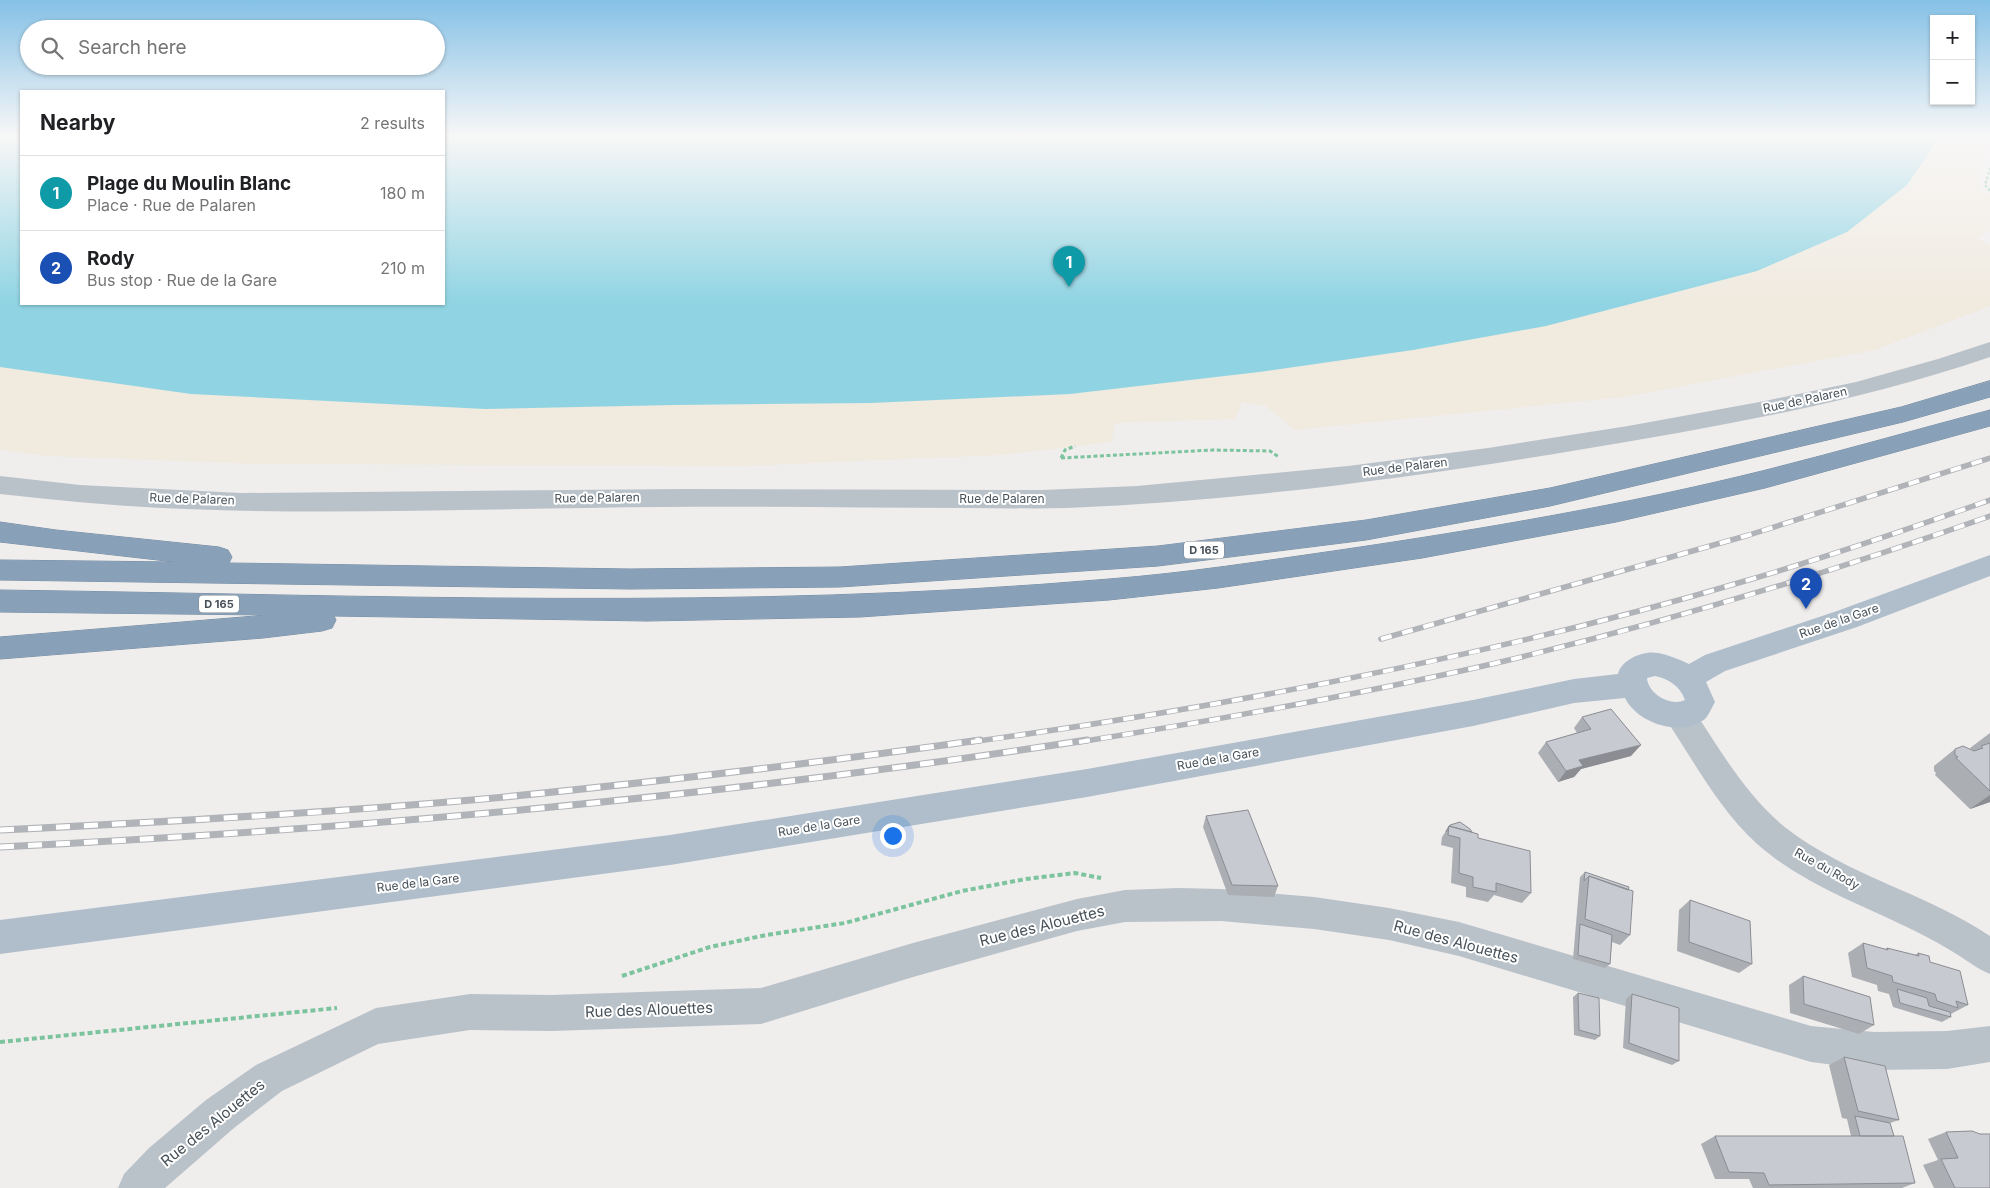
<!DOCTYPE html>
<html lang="en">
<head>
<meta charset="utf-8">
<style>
	:root { --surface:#fff; --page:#f2f2f2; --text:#202124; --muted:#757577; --line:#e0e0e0; --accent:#2a77cd }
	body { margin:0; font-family:Inter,sans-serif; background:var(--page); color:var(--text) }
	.controls { position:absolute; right:15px; top:15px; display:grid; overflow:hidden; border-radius:0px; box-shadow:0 1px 4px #0004 }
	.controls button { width:45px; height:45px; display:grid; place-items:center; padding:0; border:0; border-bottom:1px solid var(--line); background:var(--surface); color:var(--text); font:25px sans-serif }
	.you { position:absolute; left:892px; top:835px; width:18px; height:18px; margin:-12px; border:4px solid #fff; border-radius:50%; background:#1a73e8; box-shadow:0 0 0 8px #1a73e833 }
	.badge { display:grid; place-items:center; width:32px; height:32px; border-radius:50%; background:var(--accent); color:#fff; font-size:16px; font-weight:700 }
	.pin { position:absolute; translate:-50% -41px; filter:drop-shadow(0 1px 2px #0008) }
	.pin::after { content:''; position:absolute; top:26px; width:18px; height:15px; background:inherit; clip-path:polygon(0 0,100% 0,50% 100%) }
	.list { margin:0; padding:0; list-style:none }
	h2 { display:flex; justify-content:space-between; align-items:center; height:65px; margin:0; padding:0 20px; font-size:21px }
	h2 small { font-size:16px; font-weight:400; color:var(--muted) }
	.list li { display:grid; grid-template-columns:32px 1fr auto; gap:15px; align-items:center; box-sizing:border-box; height:75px; padding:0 20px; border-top:1px solid var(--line) }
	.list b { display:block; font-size:19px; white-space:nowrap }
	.list p { margin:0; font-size:16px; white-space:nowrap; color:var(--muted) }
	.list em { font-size:16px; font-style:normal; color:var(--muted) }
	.icon { flex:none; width:28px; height:28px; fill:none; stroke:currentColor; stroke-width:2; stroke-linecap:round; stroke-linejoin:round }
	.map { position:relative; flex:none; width:1990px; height:1188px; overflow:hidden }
	.search { position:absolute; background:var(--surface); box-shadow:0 1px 4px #0004; left:20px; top:20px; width:425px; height:55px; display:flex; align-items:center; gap:12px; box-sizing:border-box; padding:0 18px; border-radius:28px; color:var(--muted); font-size:19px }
	.panel { position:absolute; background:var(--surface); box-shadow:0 1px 4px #0004; left:20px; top:90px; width:425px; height:215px; border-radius:0px }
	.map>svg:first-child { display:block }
</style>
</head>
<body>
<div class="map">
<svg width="1990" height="1188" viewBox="0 0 1990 1188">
	<rect width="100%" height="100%" fill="#f0eded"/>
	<!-- sand -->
	<path fill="#f0eadf" d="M1614,137h376l-11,46 4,8 7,4v35l-13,8 13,7v61l-115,44 -250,47 -330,33 -29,-24 -24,-4 -7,17 -119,4 -5,19 -111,13 -258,11 -486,-2 -208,-8 -48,-6v-285l21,139h423z"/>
	<!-- water -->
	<path fill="#90d4e3" d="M0,137h21v167h423v-167h1496l-33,48 -60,47 -90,39 -211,55 -133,24 -154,22 -189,22 -199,9 -197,2 -189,4 -294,-15 -191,-27z"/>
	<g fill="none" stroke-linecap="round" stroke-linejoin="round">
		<!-- highway casing -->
		<g stroke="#758da3" stroke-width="1">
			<path id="highway" d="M1990,381v16l-87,25 -353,84 -184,34 -208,26 -318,21 -210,2 -630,-9v-20l175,2 -175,-20v-20l56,8 163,17 9,3 4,7 -3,6 401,6 210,-2 318,-21 208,-26 184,-32 351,-81z
				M1990,410v16l-225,62 -149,34 -194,36 -204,30 -109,12 -249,17 -213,4 -313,-5 2,4 -4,8 -10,3 -59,7 -263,21v-22l267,-22 -267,-3v-22c369,5 741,21 1109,-11 77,-6 154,-18 231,-29 143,-21 285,-45 426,-80 75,-19 149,-40 224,-60z"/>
		</g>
		<!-- path-far2 -->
		<path stroke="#7bc49e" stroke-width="2.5" stroke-dasharray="2.5 2" stroke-linecap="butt" d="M1990,168l-5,17 5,6"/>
		<!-- path-far1 -->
		<path stroke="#7bc49e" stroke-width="3" stroke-dasharray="4 2.5" stroke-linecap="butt" d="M1061,458l152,-8 57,1 9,6
			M1061,458l4,-8 10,-4"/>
		<!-- path -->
		<path stroke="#7bc49e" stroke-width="4" stroke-dasharray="5 3" stroke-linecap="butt" d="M622,976l88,-29 56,-12 79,-12 117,-32 64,-12 49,-6 26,5
			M0,1042l337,-34"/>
		<!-- minor -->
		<path fill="#bac2c9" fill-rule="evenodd" d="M1990,342v15c-134,46 -273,70 -412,93 -169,28 -340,51 -511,58 -33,1 -67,0 -100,0 -101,0 -202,-2 -303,-1 -167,1 -336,9 -503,1 -54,-3 -108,-8 -161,-14v-18l80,9 161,8 443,-4 358,1 95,-4 211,-20 140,-18 140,-22 137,-25 91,-19 82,-23z
			M1680,702l11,4c28,42 55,90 95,122 62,48 140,65 204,108v38c-12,-5 -21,-12 -32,-19 -14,-9 -29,-17 -43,-24 -54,-27 -113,-47 -159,-88 -36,-33 -60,-78 -87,-119l-4,-9 4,-9z
			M1178,888l43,1 93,8 75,11 70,14 352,104 63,6 73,-1 43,-5v36l-43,7 -73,1 -63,-8 -352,-106 -70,-16 -75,-11 -93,-8 -96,1 -48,9 -164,46 -152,47 -209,7 -82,-1 -92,14 -96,47 -48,37 -69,60h-47l6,-14 25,-26 57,-48 50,-35 120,-57 94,-14 82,1 209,-7 152,-45 164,-44 48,-9z"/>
		<!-- major -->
		<path fill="#afbeca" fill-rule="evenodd" d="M1990,555v21l-133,51 -132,44 -19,11 9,20c-3,5 -6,13 -10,17 -24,19 -68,4 -80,-21l-51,5 -101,23 -386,71 -417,68 -670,89v-34l670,-85 417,-66 386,-69 101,-21 44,-5c3,-14 25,-24 40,-21 10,2 21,6 31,11l16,-9 132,-44zM1655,676c14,3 25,10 30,24 -14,7 -37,-6 -38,-22z"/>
		<!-- highway -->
		<use href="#highway" fill="#89a1b8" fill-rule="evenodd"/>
		<!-- rail-far1 casing -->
		<g stroke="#b0b3b7" stroke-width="5.5">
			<path id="rail-far1" d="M1381,639l368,-104 241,-77
				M971,742c260,-36 522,-86 774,-161 82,-24 164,-52 245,-81
				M1079,742c139,-22 277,-47 413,-78 169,-40 334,-90 498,-148"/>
		</g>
		<!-- rail casing -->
		<g stroke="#b0b3b7" stroke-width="7">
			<path id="rail" d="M0,830c165,-8 329,-17 494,-32 162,-16 324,-35 486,-58
				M0,847c364,-18 727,-51 1087,-107"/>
		</g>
		<!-- rail-far1 -->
		<use href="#rail-far1" stroke="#fff" stroke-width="4" stroke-dasharray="11" stroke-linecap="butt"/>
		<!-- rail -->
		<use href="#rail" stroke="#fff" stroke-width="5" stroke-dasharray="14" stroke-linecap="butt"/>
	</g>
	<!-- wall -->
	<path fill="#abaeb3" d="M1582,717l49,39 -50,13 -7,8 -16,5 -20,-29 8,-11 31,-9 -3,-5z
		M1990,733v69l-20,7 -35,-34 1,-2 -2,-2v-5l21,-17 18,2 -3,-3z
		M1206,816l72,70 -4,11 -46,-2 -25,-68z
		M1450,825l22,7 6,6 53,55 -9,10 -28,-8 -6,7 -22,-5v-10l-15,-4 2,-35 -12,-3 1,-8z
		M1585,872l45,63 -10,10 -8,-3 -2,22 -5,4 -32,-9 7,-82z
		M1690,900l62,64 -13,9 -62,-22 2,-41z
		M1863,943l22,6 2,-1 28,7 3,-2 12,9 38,43 -17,9 -1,-1 1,4 -9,5 -49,-15 -4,-13 -11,-3 -1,-6 -25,-8 -4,-24z
		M1803,976l71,49 -15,9 -69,-21 -1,-28z
		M1578,993l22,43 -5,4 -21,-5 -1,-38z
		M1632,994l47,67 -7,4 -49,-17 3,-49z
		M1844,1057l55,63 -9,3 4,13 21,47 -13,5h-149l-4,-9h-34l-14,-35 14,-8h136l-4,-17 -5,-1 -13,-53z
		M1946,1132l34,2 10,54h-56l-11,-23 15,-5 -10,-21z"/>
	<!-- shaded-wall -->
	<path fill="#8b8d92" d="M1641,745l-10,11 -50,13 -7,8 -16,5 8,-11 13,-11z
		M1990,795v7l-20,7z"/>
	<!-- building -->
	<path fill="#c7cad0" stroke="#8b8d92" d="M1611,709l30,36 -62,15 4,6 -17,5 -20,-29 45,-13 -9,-12z
		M1990,743v48l-34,-33 2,-1 -3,-2v-6l8,-3 11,5 9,-3 -2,-2z
		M1248,810l30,76 -46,-1 -26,-69z
		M1460,822l10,7 2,3 -23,-6 -3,6 4,-7z
		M1449,826l29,8v4l52,13 1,42 -35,-10v9l-23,-5v-10l-14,-4 1,-35 -12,-3z
		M1585,872l44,15 -1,3 -39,-14 -5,5z
		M1589,876l44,15 -3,44 -45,-16z
		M1690,900l60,21 2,43 -63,-22z
		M1580,924l32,11 -2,29 -32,-9z
		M1863,943l25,7 -1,-2 32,8 -1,-3 11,3 1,6 30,9 8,34 -12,-4 2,7 -21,-7 -2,-7 -42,-12 -1,-6 -25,-8z
		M1803,976l67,21 4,28 -70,-21z
		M1897,989l30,9 2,8 21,6 1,5 -51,-14z
		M1578,993l21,5 1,38 -21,-6z
		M1632,994l47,14v53l-50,-18z
		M1844,1057l41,9 14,54 -41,-9z
		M1855,1116l35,7 4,13h-34z
		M1972,1131l8,3h10v54h-35l-14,-29 17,-1 -12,-26z
		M1715,1136h188l12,47 -146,2 -5,-12 -35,-1z"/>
	<!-- sky -->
	<linearGradient id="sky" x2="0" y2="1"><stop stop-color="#85c1e6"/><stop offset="0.45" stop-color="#f8f7f7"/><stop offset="1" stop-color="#f8f7f7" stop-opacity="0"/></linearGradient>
	<rect width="1990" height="303" fill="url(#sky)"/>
	<g text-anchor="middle" stroke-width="4" stroke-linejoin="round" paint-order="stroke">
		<!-- shield labels -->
		<g fill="#fff" stroke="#7e858b" stroke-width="1">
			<rect x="1184" y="541.5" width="40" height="17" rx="4"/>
			<rect x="199" y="595.5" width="40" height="17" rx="4"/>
		</g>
		<g font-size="11" font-weight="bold" fill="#475159">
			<text x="1204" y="554">D 165</text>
			<text x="219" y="608">D 165</text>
		</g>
		<!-- street labels -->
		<g font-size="12" fill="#475159" stroke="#fff">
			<text transform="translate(1805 400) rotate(-12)" y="4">Rue de Palaren</text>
			<text transform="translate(1405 467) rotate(-7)" y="4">Rue de Palaren</text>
			<text transform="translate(597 498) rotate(-1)" y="4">Rue de Palaren</text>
			<text transform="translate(192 499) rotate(2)" y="4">Rue de Palaren</text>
			<text x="1002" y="503">Rue de Palaren</text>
			<text transform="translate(1839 621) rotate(-19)" y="4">Rue de la Gare</text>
			<text transform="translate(1218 759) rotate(-10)" y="4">Rue de la Gare</text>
			<text transform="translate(819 826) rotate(-9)" y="4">Rue de la Gare</text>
			<text transform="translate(1827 869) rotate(29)" y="4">Rue du Rody</text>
			<text transform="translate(418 883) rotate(-7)" y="4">Rue de la Gare</text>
		</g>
		<!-- near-street labels -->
		<g font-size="15" fill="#475159" stroke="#fff">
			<text transform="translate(1042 926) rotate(-14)" y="5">Rue des Alouettes</text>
			<text transform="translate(1456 942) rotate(15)" y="5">Rue des Alouettes</text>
			<text transform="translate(649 1010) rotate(-2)" y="5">Rue des Alouettes</text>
			<text transform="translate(213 1123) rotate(-39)" y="5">Rue des Alouettes</text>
		</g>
	</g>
</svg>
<div class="controls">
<button>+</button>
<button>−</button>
</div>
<div class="you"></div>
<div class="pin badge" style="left:1069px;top:287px;background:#0f9aa8">1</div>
<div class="pin badge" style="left:1806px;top:609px;background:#1a4fb4">2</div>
<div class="search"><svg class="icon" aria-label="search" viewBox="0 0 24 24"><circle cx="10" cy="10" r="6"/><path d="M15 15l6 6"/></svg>Search here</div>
<section class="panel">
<h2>Nearby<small>2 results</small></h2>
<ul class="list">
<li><span class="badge" style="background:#0f9aa8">1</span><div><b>Plage du Moulin Blanc</b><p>Place · Rue de Palaren</p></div><em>180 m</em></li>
<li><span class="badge" style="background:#1a4fb4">2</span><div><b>Rody</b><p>Bus stop · Rue de la Gare</p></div><em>210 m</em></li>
</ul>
</section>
</div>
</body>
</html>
